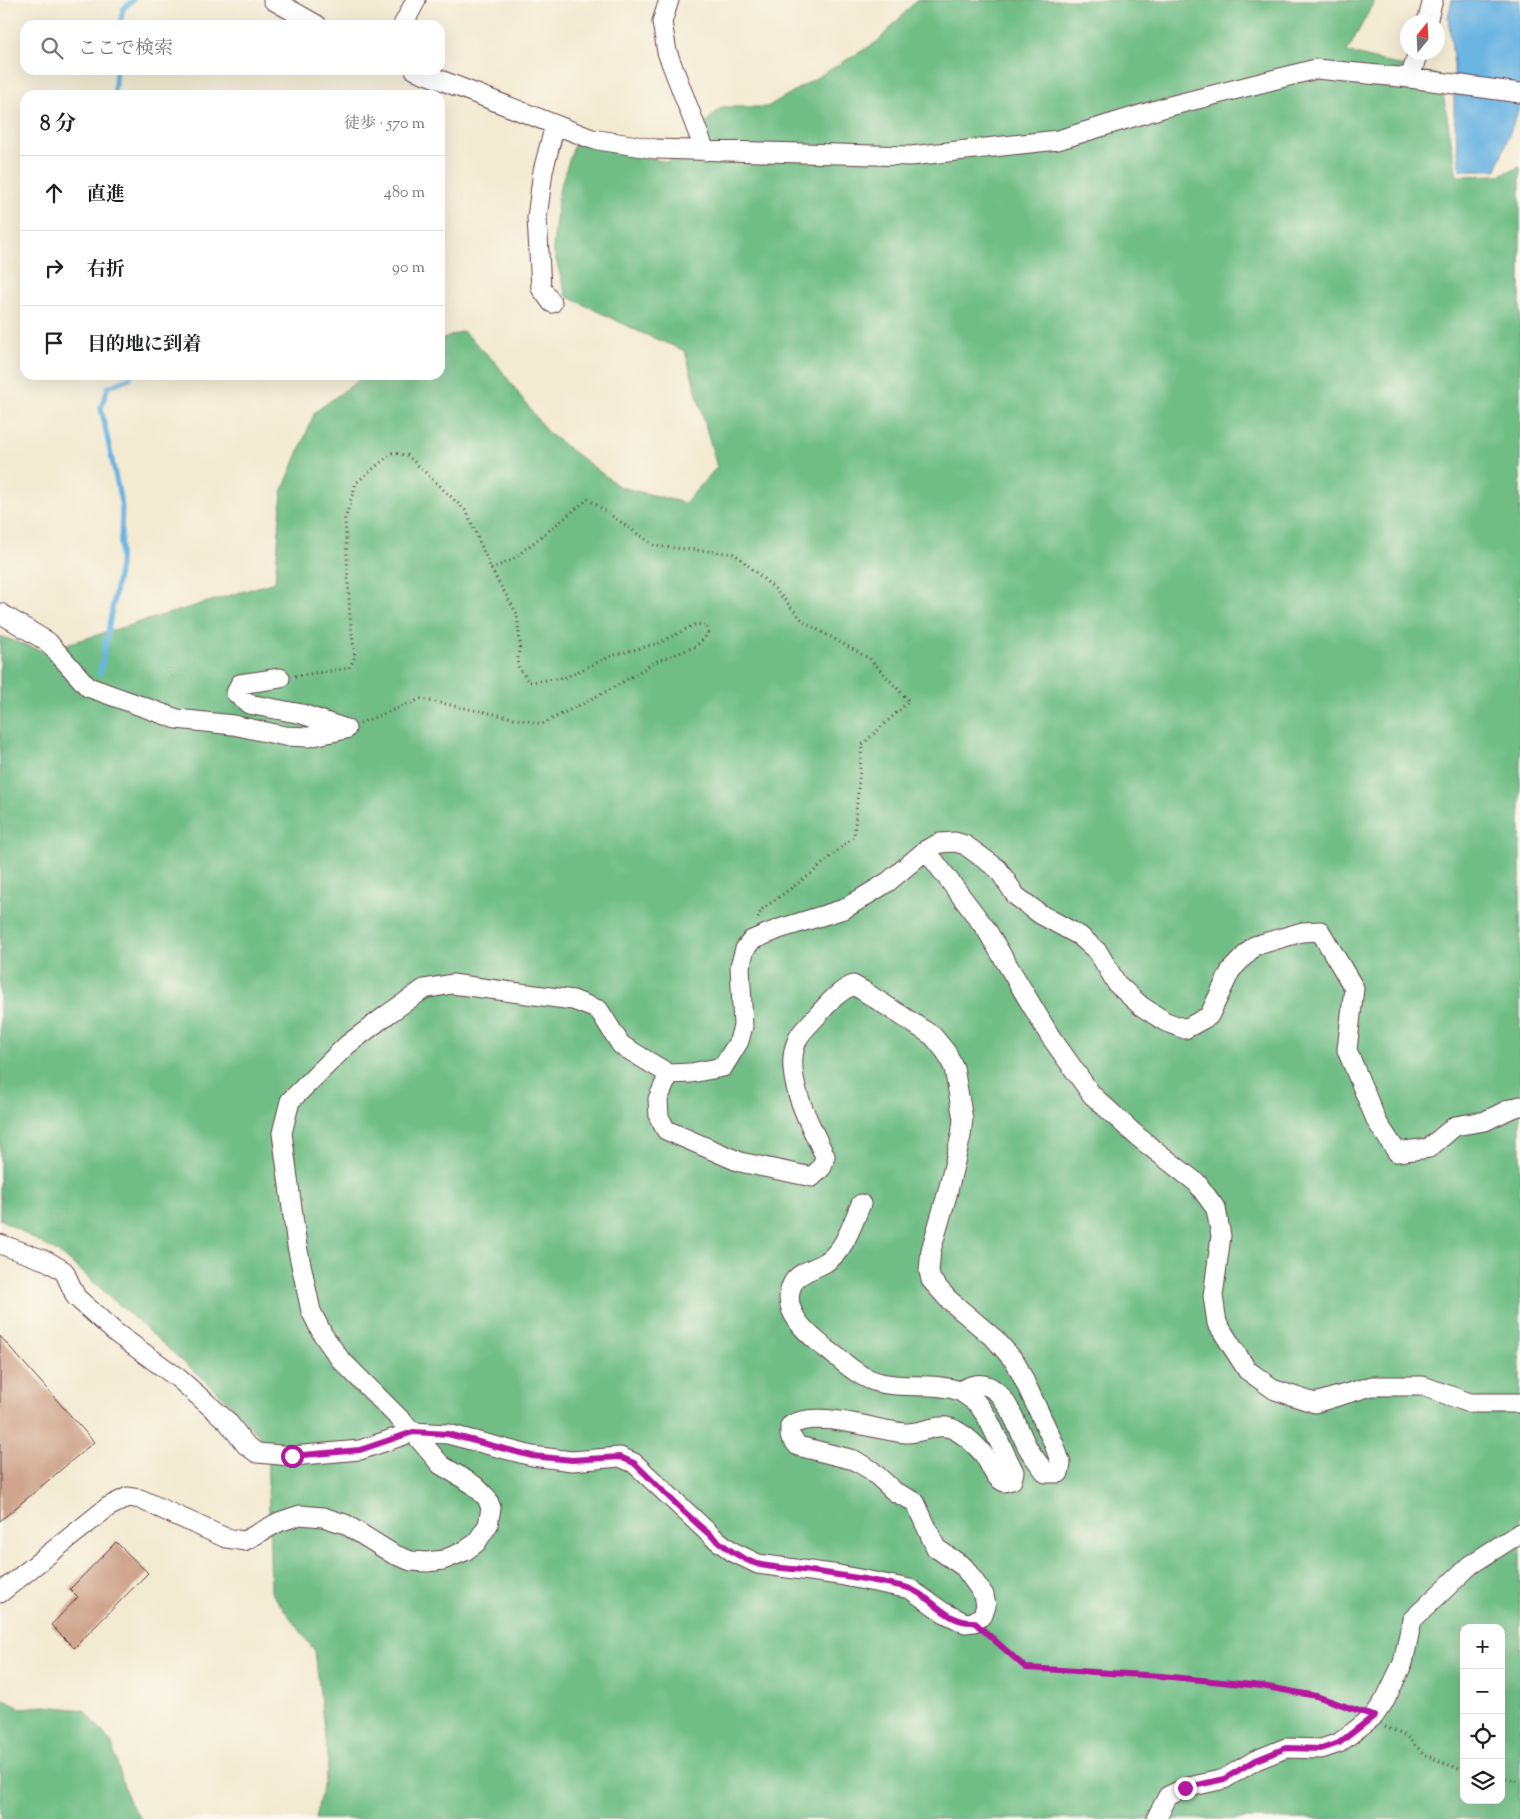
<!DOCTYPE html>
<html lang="ja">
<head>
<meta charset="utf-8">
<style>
	:root { --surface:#fff; --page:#f2f2f2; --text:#202124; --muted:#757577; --line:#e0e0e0 }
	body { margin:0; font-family:"Sorts Mill Goudy","Noto Serif JP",serif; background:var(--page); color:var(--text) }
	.controls { position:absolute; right:15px; bottom:15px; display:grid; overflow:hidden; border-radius:10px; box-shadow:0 5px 20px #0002 }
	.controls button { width:45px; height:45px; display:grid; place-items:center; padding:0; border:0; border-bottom:1px solid var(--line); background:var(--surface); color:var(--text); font:25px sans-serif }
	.compass { position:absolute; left:1400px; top:15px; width:45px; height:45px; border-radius:50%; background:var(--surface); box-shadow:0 5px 20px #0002; rotate:18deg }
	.stop { position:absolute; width:15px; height:15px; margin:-11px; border:4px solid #b5179e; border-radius:50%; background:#fff }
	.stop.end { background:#b5179e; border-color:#fff; box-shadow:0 1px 5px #0008 }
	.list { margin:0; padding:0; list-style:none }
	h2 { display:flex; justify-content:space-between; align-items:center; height:65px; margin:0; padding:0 20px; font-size:21px }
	h2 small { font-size:16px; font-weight:400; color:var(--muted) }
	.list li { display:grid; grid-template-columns:32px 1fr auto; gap:15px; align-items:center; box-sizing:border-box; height:75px; padding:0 20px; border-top:1px solid var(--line) }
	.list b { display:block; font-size:19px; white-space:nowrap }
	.list em { font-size:16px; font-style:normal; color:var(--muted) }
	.icon { flex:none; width:28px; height:28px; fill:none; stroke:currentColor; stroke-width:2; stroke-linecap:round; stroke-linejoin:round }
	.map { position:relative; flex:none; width:1520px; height:1819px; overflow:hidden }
	.search { position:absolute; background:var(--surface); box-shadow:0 5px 20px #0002; left:20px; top:20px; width:425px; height:55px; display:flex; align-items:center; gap:12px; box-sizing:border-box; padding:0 18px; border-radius:15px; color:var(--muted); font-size:19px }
	.panel { position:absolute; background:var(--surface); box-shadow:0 5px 20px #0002; left:20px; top:90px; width:425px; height:290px; border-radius:15px }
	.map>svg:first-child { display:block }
</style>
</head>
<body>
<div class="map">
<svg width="1520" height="1819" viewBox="0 0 1520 1819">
	<rect width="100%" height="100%" fill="#fbf7ec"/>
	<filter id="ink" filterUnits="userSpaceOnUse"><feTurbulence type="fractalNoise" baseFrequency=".02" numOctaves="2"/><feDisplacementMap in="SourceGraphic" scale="10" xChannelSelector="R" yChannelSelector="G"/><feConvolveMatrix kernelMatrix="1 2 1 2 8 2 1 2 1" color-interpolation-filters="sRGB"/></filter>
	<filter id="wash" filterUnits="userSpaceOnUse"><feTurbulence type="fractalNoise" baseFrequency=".0096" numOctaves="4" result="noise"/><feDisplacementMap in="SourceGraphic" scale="20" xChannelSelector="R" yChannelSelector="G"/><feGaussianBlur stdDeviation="1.12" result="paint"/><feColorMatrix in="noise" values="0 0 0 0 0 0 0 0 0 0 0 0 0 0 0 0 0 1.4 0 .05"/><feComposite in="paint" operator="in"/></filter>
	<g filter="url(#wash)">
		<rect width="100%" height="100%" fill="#f3ead2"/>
		<!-- forest -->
		<path fill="#70be86" stroke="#5d6e58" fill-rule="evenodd" d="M917,0h458l-28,52 93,24 17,100 42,-1 21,-8v1652h-1205l13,-54 -13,-114 -44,-59 -4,-147 -44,-48 -159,-141 -64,-37v-583l43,15 232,-69 7,-90 33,-80 51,-37h74v-35l23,-9 33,32 51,69 73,55 65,16 32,-36 -32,-116 -43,-18 -76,-37 -13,-48 6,-57 16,-49 92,20 54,-55h46l110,-65zM1464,1628h37v172h-37z
			M0,1700h5l15,8 25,-2 39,4 27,32 17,58 13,19h-141z"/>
		<!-- water -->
		<path fill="#6ab4e2" stroke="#5a6a86" d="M1452,0h68v106l-24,64h-36l-6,-57v-48l-6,-48z"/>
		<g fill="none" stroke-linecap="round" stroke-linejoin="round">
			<!-- stream -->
			<path stroke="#6ab4e2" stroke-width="5" d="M120,25l3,-16 10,-9
				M114,95l2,-25
				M100,674l20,-108 2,-59 -21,-99 7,-21 22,-9 1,-3"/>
		</g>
		<g id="blocks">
			<!-- building -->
			<path fill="#cfa68d" d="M0,1336l94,106 -94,79z
				M116,1542l32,31 -74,75 -23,-23 27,-28 -8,-8z"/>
		</g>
	</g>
	<g filter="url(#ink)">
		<use href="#blocks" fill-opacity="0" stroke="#633d44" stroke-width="1"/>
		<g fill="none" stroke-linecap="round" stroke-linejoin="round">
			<!-- street casing -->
			<g stroke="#633d44" stroke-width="21">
				<path id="street" d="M273,0l44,25
					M669,0l-7,22 5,30 38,99
					M1427,22l6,-22
					M403,25l13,-25
					M415,70l177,69 64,10 255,7 147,-16 108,-33 150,-38 94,9 110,15
					M1410,78l8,-26
					M552,303l-11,-15 -4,-70 6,-47 12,-46
					M0,613l48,29 40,45 89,32 56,6 52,11 24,1 37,-8
					M280,678l-40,6 -4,9 13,11 53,10 44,15
					M926,850l60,79 64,107 42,59 46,42 59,46 19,26 5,27 -8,60 4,27 30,47 28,20 40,13 57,-17h51l47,17h50
					M861,1204c-9,20 -16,46 -35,58 -9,6 -26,10 -32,19 -18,30 18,57 39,73 15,12 29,25 48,29 27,6 53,-1 79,8
					M0,1244l47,17 17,10 12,26 40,36 62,45 49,43 19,24 11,8 35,3 68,-6 53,-18 35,2 84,22 40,5 48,-4 14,6 79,74 20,15 25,12 81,11 71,14 33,23 22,11 9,-1 9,-7 3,-9 -2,-11 -20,-28 -28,-19 -21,-46 -20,-10 -24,-22 -17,-10 -56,-14 -8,-10v-10c24,-18 88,5 116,7 16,1 34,-12 49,-3 10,5 22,16 29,25 8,11 7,20 20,27l8,-2 2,-8 -27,-55 -10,-14 -17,-12c41,-25 53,30 68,57 5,9 12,17 18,25h13l2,-9 -7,-20 -38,-81 -20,-23 -48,-41 -17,-19 -2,-9 2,-21 16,-55 14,-59 2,-17 -9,-51 -8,-16 -13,-16 -71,-46 -9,-5c-16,7 -25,19 -37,32 -6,7 -16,15 -19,24 -15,34 13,84 28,115l-3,11 -10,10 -72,-15 -74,-32 -7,-13 -1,-18 11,-25
					M0,1593l108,-86 20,-10 12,2 86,39 18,3 35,-19 21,-7 23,2 22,7 48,30 18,7 16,1 16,-2 22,-9 11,-8 12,-18 3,-17 -4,-10 -13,-13 -33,-20 -28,-33 -73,-73 -17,-24 -12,-24 -14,-65 -15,-113 8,-32 57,-56 41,-31 36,-25 28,-5 121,16 26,10 22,35 48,29 22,-1 32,-6 16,-26 4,-15 -3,-60 5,-17 7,-9 27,-11 65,-20 44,-27 38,-32 14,-7 15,-1 10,3 33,24 18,27 24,18 40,22 18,16 19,32 24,22 25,16 19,7 24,-13 22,-46 23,-24 48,-14 18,-1 34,57 -7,62 30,72 20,30 32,-4 26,-22 30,-5 25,-12 10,-3
					M1156,1819l12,-23 17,-8 39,-9 32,-19 30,-12 35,1 18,-6 35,-27 11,-16 18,-37 9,-43 58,-55 50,-32"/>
			</g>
			<!-- path -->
			<path stroke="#633d44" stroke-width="3" stroke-dasharray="1 4" stroke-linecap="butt" d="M491,569l21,-9 76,-61 67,47 80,8 40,35 29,33 66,37 39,42 -47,44 -8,91 -42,37 -51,37 -3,9
				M295,676l54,-8 6,-11 -5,-39 -5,-99 11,-36 36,-30 15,2 60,57 24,57 26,45 3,29 -3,22 12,17 35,-4 47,-22 48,-13 37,-19 10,1 2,9 -13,13 -40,15 -42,26 -71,36 -121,-25 -61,24
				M986,1632l40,36 135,8 101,10 54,9 39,14
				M1385,1727l21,9 19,19 39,16
				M1501,1778l19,3"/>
			<!-- street -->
			<use href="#street" stroke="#fff" stroke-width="19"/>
		</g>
	</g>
	<g fill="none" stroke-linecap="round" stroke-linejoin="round" filter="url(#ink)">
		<!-- route -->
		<path stroke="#b5179e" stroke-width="6" d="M292,1456l68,-6 53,-18 35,2 84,22 40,4 48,-3 14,6c31,29 85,89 123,101 14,4 31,4 46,6 34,5 71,9 105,18 23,7 38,36 66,34l52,46 135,8 101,10 54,10 58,20 -35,27 -18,6 -35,-1 -30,12 -32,19 -39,9"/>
	</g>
</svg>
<div class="controls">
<button>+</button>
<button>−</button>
<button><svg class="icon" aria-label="locate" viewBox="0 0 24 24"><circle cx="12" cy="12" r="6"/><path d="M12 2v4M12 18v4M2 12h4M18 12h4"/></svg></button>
<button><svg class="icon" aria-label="layers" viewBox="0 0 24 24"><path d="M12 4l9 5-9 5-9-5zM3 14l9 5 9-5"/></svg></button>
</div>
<svg class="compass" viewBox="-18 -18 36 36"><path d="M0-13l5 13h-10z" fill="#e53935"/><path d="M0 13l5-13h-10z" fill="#757577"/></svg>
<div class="stop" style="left:292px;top:1456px"></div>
<div class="stop end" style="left:1185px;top:1788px"></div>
<div class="search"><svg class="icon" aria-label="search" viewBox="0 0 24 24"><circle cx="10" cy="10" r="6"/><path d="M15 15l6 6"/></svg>ここで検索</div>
<section class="panel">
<h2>8 分<small>徒歩 · 570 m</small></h2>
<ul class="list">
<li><svg class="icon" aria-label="ahead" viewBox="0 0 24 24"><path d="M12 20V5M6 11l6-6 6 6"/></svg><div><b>直進</b></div><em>480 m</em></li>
<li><svg class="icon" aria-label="right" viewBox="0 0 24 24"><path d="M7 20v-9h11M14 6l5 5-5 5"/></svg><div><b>右折</b></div><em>90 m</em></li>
<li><svg class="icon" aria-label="arrive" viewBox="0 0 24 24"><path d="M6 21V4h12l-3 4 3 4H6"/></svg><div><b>目的地に到着</b></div></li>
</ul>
</section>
</div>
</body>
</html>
